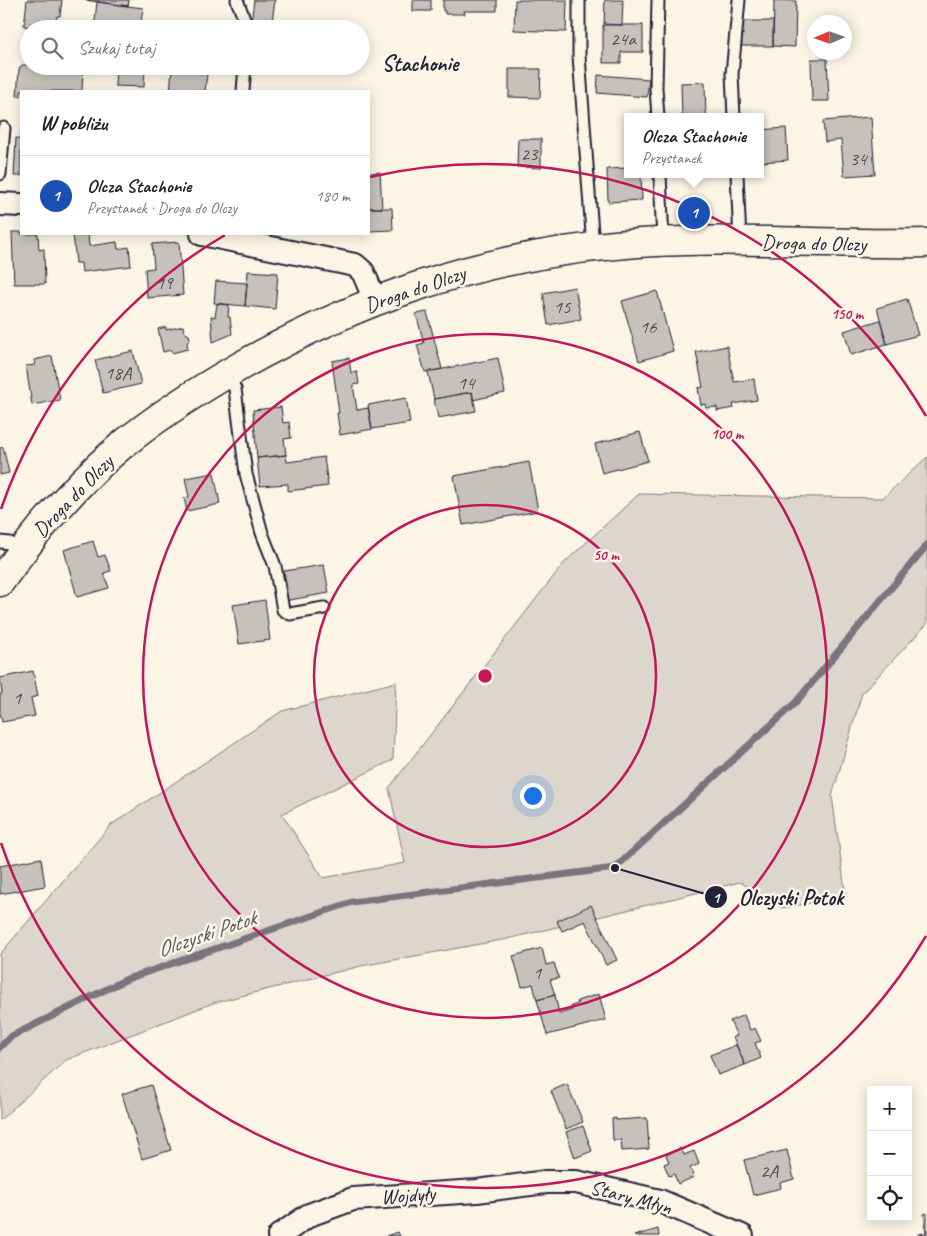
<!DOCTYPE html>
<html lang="pl">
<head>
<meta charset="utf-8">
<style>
	:root { --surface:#fff; --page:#f6f6f6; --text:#202124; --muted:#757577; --line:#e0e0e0; --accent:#0f766e }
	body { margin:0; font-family:Caveat,sans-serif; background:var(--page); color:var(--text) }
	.controls { position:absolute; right:15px; bottom:15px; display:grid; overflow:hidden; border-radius:0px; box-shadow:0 2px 12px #0003 }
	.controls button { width:45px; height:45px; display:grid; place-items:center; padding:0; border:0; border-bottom:1px solid var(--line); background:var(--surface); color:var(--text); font:25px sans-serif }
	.compass { position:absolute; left:807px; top:15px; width:45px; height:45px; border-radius:50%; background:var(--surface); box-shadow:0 2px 12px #0003; rotate:268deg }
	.you { position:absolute; left:532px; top:795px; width:18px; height:18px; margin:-12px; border:4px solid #fff; border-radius:50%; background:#1a73e8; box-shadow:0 0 0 8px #1a73e833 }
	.badge { display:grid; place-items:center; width:32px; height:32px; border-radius:50%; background:var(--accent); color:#fff; font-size:16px; font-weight:700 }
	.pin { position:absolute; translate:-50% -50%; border:2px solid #fff; box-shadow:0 1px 5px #0006 }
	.popup { position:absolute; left:624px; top:113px; width:140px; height:65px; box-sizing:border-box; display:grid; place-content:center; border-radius:0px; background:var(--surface); filter:drop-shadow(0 1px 4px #0005); font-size:16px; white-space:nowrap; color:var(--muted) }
	.popup b { font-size:19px; color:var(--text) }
	.popup::after { content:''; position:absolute; left:50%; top:100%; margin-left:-10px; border:10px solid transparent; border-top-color:var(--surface) }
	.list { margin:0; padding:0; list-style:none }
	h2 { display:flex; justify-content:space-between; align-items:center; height:65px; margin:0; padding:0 20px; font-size:21px }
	h2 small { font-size:16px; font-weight:400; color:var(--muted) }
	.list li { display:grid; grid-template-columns:32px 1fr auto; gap:15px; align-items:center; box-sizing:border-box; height:80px; padding:0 20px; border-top:1px solid var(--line) }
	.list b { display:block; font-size:19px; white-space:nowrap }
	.list p { margin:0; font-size:16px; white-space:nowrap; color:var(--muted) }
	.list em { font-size:16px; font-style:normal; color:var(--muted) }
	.icon { flex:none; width:28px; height:28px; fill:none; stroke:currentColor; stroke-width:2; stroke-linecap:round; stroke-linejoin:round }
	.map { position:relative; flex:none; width:927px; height:1236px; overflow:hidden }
	.search { position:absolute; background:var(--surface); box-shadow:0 2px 12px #0003; left:20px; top:20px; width:350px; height:55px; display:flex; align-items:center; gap:12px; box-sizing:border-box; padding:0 18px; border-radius:28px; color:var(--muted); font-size:19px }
	.panel { position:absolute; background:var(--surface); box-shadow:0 2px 12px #0003; left:20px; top:90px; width:350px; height:145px; border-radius:0px }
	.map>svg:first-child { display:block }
</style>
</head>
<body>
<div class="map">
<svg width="927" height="1236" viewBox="0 0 927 1236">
	<rect width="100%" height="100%" fill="#fcf5e5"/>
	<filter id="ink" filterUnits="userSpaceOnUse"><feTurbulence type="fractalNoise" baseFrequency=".02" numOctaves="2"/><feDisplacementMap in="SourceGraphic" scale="10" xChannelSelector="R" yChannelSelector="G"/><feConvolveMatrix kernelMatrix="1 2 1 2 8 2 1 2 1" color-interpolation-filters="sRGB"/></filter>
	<g filter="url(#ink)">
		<!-- green -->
		<path fill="#dcd6cc" stroke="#7f7c84" d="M927,457v167l-65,69 -30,103 14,101 -64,11 -42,-26 -125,31 -108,26 -146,27 -148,37 -147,57 -66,60v-166l111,-129 171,-114 114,-29 -3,78 -111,54 41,64 82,-15 -16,-75 175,-225 75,-69 244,4z"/>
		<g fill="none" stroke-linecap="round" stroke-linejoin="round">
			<!-- stream -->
			<path stroke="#78757e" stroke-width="7" d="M0,1047l10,-10 117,-58 225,-77 263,-34 181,-166 131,-157"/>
		</g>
		<!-- building -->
		<path fill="#c6c1bb" stroke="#22223b" d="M27,0h35l-2,16h-3l-2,12 2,1h-20v-1l-13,-2z
			M85,0h44l-1,6z
			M254,0h21l-4,29h-16l1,-6h-5z
			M413,0h18v11h-18z
			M443,0h54v11h-33l1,3h-20v-3h-2z
			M515,0h52l-1,32 -52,-2z
			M605,0h18l-1,25 -18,-1z
			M774,0l22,1 -1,46 -22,-1z
			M97,2l46,6 -3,21h-46z
			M741,21h32v25h-32z
			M603,25h40v27h-22v11h-18z
			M811,59h16l2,42h-17z
			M22,65h7v1h54l-1,25h-61v5h-4l2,-27z
			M116,66h29l-1,21 -29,-1z
			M509,69h32l-1,29 -31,-1z
			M172,70l35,4 -2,17h-35z
			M598,75l51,4 -2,18 -50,-4z
			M705,82l1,35h-24l-1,-34z
			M871,117l4,57 -31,2 -3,-36 -16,2 -2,-21z
			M786,128l2,32 -27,2 -1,-32z
			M21,134v42h-7l2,-38 5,1z
			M518,139h23v29l-24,-1z
			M628,168v6h13l1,26 -34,2 -1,-33z
			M380,172l2,36h-13v-35z
			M369,208h23l1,22 -24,1z
			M12,232h9v2h17l1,16 5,-1 1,35h-31z
			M73,234h15l1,12 28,-4 1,7 11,-2 2,19 -49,6 -1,-9h-5z
			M179,242l4,53 -36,3 -2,-29 9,-1 -2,-24z
			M248,271l30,2 -3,36 -30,-3z
			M216,281l31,2 -2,23 -31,-3z
			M575,287l6,32 -33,6 -5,-32z
			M657,291l16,60 -34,10 -17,-60z
			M907,299l11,36 -31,9 -10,-36z
			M217,304l12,1 -1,12h2l2,17 -19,8 -2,-26 4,1z
			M427,312l15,57 -17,3 -8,-27 7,-2 -8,-29z
			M880,320l7,24 -36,11 -7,-24z
			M183,326l1,6 5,3 1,4 -3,4 1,6 -16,4 -1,-3 -8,2 -5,-23 8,-2v3z
			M727,346l7,36 20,-3 3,21 -24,4 1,4 -17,3v-4l-11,1 -1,-4 -4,1 -3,-17 5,-1 -7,-35z
			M133,351l8,33 -38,9 -8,-33z
			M52,356l8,44 -28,5 -6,-39 9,-1 -1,-5z
			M349,358l2,15 6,-1 2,12 -6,1 4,25 11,-2 4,21 -32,6 -3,-22h2l-7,-52z
			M498,358l7,35 -32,7 -1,-8 -38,7 -6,-27z
			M472,392l4,19 -38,7 -4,-19z
			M406,398l4,25 -38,6 -4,-24z
			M281,407l2,16 6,-1 2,16 -7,1 2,16 -29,3 -4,-48z
			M640,432l8,29 -46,12 -7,-29z
			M3,447l6,26 -9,2v-27z
			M286,455l1,7 37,-5 4,29 -40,5v-7l-28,2 -3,-28z
			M529,462l9,49 -75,14 -9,-49z
			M214,473l6,31 -33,7 -3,-13 5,-1 -4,-19z
			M93,541l5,16 7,-2 6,16 -7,2 5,15 -32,9 -13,-47z
			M324,565l5,28 -45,8 -2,-12h5l-3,-18z
			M265,600l5,40 -31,4 -6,-39z
			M33,671l5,25 -7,2 4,18 -33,6 -2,-9v-19h2l-2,-16z
			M41,858l4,28 -45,8v-28z
			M591,905l26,55 -11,5 -21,-44 -23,10 -5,-10z
			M542,948l4,17 8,-2 5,15 -9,2 5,15 -18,5 -4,-16 -11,3 -9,-31z
			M599,994l7,26 -59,15 -10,-35 18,-5 4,19 13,-4 -1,-4 7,-2 -1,-3z
			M744,1015l6,15 5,-2 6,13 -6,2 6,15 -16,7 -12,-28 4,-1 -7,-15z
			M736,1045l9,20 -27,10 -8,-20z
			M567,1084l16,38 -17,7 -15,-38z
			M151,1085l20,65 -29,9 -20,-65z
			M616,1118v2l31,-2 2,31 -27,2 -1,-11h-8l-1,-21z
			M583,1126l9,25 -17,7 -9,-26z
			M681,1148l3,7 10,-4 5,13 -9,4 4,9 -16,7 -4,-10 -5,2 -5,-12 5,-2 -3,-7z
			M787,1150l7,29 -14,4 1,5 -28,7 -9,-35z
			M927,1213v23h-9v-2l8,-1 -2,-19z
			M658,1229l1,7h-25z
			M398,1232l2,4h-14z"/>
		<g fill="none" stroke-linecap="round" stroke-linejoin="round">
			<!-- service casing -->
			<g stroke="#22223b" stroke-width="15">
				<path id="service" d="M237,0l11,29
					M579,0v56l14,191
					M243,91l2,-25
					M658,117l-2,-29 2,-88
					M734,117l-2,-43 7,-74
					M0,174l4,-46
					M660,174l3,67
					M737,174l3,67
					M228,373l7,16 11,85 16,59 13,33 8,44 7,4 34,-6
					M0,542l10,1 12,8"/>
			</g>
			<!-- minor casing -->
			<g stroke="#22223b" stroke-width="26">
				<path id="minor" d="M0,204l21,1
					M202,234l153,31 8,7 12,28
					M279,1236l30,-21 44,-16 124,-8 69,-9h30l84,19 82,35"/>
			</g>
			<!-- tertiary casing -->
			<g stroke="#22223b" stroke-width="31">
				<path id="tertiary" d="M0,582c35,-50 74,-97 121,-136 36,-29 76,-55 116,-78 119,-68 241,-111 378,-123 104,-10 208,0 312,-2"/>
			</g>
			<!-- service -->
			<use href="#service" stroke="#fcf5e5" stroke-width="11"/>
			<!-- minor -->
			<use href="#minor" stroke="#fcf5e5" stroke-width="22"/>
			<!-- tertiary -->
			<use href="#tertiary" stroke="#fcf5e5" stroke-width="28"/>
		</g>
	</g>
	<!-- distance rings -->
	<g fill="none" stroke="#c2185b" stroke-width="2.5">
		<circle cx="485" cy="676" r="171"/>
		<circle cx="485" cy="676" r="342"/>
		<path d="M926 936A512 512 0 0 1 1 843M1 509A512 512 0 0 1 225 235M370 177A512 512 0 0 1 926 416"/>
	</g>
	<g text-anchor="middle" stroke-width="5" stroke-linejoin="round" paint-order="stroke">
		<!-- number labels -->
		<g font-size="19" fill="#4b4a5b">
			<text x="623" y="45">24a</text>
			<text x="529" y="160">23</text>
			<text x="858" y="165">34</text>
			<text x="164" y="289">19</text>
			<text x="562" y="313">15</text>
			<text x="648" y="333">16</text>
			<text x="118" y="379">18A</text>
			<text x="466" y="389">14</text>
			<text x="17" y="704">1</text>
			<text x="537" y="979">1</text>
			<text x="769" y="1177">2A</text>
		</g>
		<!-- street labels -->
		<g font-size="21" fill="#22223b" stroke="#fcf5e5">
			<text transform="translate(814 243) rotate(1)" y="7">Droga do Olczy</text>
			<text transform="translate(415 289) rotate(-19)" y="7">Droga do Olczy</text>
			<text transform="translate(73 496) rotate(-46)" y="7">Droga do Olczy</text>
			<text transform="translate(408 1195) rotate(-4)" y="7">Wojdyły</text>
			<text transform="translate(631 1197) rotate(15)" y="7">Stary Młyn</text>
		</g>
		<!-- neighbourhood labels -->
		<g font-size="22" font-weight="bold" fill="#22223b" stroke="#fcf5e5">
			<text x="420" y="71">Stachonie</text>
		</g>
		<!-- water labels -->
		<g font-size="22" font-style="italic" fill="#545362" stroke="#fcf5e5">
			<text transform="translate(206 933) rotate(-19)" y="8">Olczyski Potok</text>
		</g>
	</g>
	<circle cx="485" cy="676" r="8" fill="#c2185b" stroke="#fcf5e5" stroke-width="2.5"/>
	<g font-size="15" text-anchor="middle" font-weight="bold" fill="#c2185b" stroke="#fcf5e5" stroke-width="5" stroke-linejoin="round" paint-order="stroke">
		<text x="847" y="319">150 m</text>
		<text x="727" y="439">100 m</text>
		<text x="606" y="560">50 m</text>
	</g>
	<!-- callouts -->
	<path fill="none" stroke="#22223b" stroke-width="2" d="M615 868L716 897"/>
	<g fill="#22223b" stroke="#fcf5e5" stroke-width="2">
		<circle cx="615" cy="868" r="5"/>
		<circle cx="716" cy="897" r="12"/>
	</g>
	<g font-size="15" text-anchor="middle" font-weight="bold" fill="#fff">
		<text x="716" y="903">1</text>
	</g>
	<g font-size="22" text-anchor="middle" font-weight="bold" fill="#22223b" stroke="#fcf5e5" stroke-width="5" stroke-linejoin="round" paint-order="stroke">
		<text x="791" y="905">Olczyski Potok</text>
	</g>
</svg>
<div class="controls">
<button>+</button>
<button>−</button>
<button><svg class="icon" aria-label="locate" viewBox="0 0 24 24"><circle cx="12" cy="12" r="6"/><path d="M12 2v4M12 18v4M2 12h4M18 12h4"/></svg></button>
</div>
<svg class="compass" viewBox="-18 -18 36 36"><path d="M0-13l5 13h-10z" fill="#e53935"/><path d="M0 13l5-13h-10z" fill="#757577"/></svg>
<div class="you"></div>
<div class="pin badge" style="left:694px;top:213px;background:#1a4fb4">1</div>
<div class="popup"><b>Olcza Stachonie</b>Przystanek</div>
<div class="search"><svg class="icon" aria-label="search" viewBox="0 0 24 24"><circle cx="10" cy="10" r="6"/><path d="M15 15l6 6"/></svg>Szukaj tutaj</div>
<section class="panel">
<h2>W pobliżu<small></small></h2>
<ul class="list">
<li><span class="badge" style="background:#1a4fb4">1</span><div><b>Olcza Stachonie</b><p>Przystanek · Droga do Olczy</p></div><em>180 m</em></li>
</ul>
</section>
</div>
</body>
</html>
